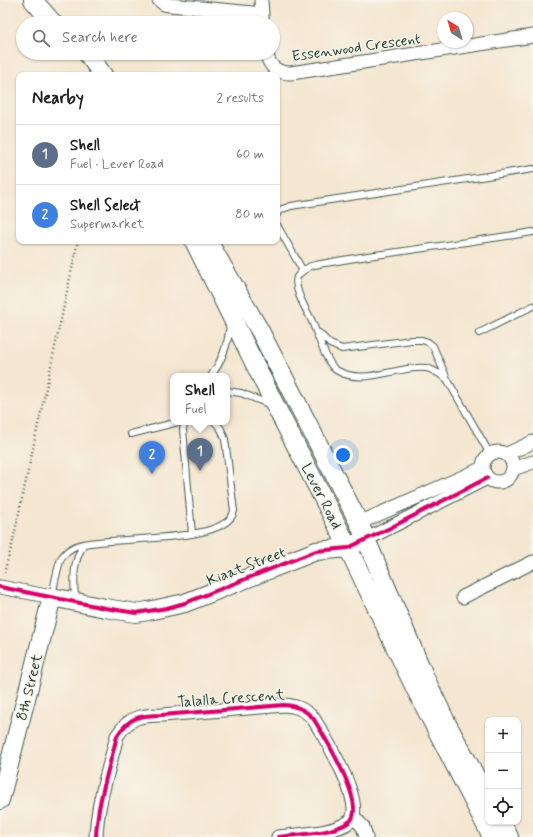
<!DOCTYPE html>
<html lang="en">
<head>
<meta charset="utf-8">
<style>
	:root { --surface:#fff; --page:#f2f2f2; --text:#202124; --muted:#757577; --line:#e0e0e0; --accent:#d1495b }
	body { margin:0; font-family:Mynerve,sans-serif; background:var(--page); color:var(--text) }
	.controls { position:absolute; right:12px; bottom:12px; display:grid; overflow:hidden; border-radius:8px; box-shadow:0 1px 3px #0004 }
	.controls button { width:36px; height:36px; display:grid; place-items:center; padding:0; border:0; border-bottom:1px solid var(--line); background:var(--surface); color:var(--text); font:20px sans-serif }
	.compass { position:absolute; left:437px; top:12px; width:36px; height:36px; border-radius:50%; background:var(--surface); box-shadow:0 1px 3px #0004; rotate:323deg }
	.you { position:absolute; left:343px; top:455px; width:14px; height:14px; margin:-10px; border:3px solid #fff; border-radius:50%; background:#1a73e8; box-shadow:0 0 0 6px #1a73e833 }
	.badge { display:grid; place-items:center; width:26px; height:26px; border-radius:50%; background:var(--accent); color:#fff; font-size:13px; font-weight:700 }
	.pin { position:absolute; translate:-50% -33px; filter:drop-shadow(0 1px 2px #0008) }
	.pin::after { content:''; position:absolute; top:21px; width:14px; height:12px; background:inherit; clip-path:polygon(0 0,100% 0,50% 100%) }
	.popup { position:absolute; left:170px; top:373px; width:60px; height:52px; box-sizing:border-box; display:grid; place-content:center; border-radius:8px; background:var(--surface); filter:drop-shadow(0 1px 3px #0005); font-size:13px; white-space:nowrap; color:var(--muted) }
	.popup b { font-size:15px; color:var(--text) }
	.popup::after { content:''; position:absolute; left:50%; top:100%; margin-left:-8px; border:8px solid transparent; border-top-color:var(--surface) }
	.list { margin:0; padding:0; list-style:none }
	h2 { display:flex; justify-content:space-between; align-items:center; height:52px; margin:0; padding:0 16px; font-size:17px }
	h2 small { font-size:13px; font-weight:400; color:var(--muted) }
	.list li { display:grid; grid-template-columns:26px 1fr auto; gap:12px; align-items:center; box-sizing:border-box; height:60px; padding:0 16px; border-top:1px solid var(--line) }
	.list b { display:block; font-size:15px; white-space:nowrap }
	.list p { margin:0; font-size:13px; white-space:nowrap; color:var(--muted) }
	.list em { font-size:13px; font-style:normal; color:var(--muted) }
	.icon { flex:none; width:22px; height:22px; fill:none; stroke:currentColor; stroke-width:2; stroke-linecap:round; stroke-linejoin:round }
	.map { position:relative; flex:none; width:533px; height:837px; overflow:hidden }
	.search { position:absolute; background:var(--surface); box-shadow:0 1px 3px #0004; left:16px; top:16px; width:264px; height:44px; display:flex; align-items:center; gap:10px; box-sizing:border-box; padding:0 14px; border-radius:22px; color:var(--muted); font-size:15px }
	.panel { position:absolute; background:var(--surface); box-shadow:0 1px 3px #0004; left:16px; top:72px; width:264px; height:172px; border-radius:8px }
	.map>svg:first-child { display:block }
</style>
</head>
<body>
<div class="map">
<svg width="533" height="837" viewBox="0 0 533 837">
	<rect width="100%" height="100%" fill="#f7f3e8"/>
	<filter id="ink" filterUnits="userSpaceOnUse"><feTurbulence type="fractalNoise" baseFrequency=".025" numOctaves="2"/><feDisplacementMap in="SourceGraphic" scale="8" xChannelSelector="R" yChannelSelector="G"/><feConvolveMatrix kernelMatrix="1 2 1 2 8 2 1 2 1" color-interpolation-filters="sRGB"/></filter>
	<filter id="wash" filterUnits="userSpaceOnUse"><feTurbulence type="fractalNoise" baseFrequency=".012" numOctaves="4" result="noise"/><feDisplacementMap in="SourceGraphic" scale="16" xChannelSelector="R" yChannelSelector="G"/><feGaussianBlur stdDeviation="0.9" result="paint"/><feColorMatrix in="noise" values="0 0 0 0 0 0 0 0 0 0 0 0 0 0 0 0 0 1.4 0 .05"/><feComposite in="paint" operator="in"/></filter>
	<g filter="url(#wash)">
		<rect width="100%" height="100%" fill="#f4e6d0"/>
	</g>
	<g filter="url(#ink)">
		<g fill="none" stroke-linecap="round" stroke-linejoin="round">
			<!-- lane casing -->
			<g stroke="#3f564b" stroke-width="8">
				<path id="lane" d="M277,214l3,-4 11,-4 242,-37
					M277,225l26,46
					M319,333l11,11 12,5 70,-9h10l6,2 5,4 14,33 43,75
					M479,333l54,-27
					M211,376c11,-15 17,-32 19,-50
					M447,379c-6,-4 -14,-10 -21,-11 -29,-3 -62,19 -90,2 -10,-6 -20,-41 -26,-53 -5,-9 -17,-30 -13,-40 3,-5 10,-9 14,-11 7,-2 15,-3 21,-4 17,-3 34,-6 51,-8 50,-7 100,-14 150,-22
					M227,391l14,2 30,12
					M185,422l-2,7 9,105
					M131,434l47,-12
					M52,596c2,-9 6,-33 10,-39 3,-4 9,-9 14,-11 28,-11 151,0 158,-35l-9,-72 -4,-10 -6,-7
					M75,600c-1,-22 -3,-37 9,-56"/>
			</g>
			<!-- street casing -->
			<g stroke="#3f564b" stroke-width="15">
				<path id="street" d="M159,0l5,4 6,1 92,9v9
					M261,0l1,14
					M266,53c4,14 10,20 25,20l242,-37
					M483 467a15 15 0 1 1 30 0a15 15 0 1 1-30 0Z
					M507,454l26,-12
					M513,469l20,-7
					M359,523l124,-55
					M367,539l120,-61
					M0,587l52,10
					M463,597l70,-35
					M354,817l9,10 3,10
					M96,837c1,-34 13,-68 21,-101 12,-19 23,-21 45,-21l122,-10c13,1 20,4 29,13 10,16 56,90 36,104 -17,12 -50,12 -71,15"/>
			</g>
			<!-- secondary casing -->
			<g stroke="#3f564b" stroke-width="20">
				<path id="secondary" d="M33,0l20,23
					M87,53l16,22
					M194,241l82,166 64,124 75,157 77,149
					M208,241l52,90 99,192 67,157 21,44 41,75
					M0,800l52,-203 53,11 31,5 12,-2 37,-8 131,-52 32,-3 9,-5
					M501,822l8,15"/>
			</g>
			<!-- path -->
			<path stroke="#3f564b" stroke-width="2.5" stroke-dasharray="1 3" stroke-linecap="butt" d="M4,573l8,-28 66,-304"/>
			<!-- lane -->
			<use href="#lane" stroke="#fff" stroke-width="6"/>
			<!-- street -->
			<use href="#street" stroke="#fff" stroke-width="13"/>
			<!-- secondary -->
			<use href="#secondary" stroke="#fff" stroke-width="18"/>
			<!-- cycleway casing -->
			<g stroke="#f7f3e8" stroke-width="6">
				<path id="cycleway" d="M0,587l105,21 31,5 31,-5 18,-5 131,-52 32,-3 42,-20 97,-50
					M96,837c1,-34 13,-68 21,-101 12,-19 23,-21 45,-21l122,-10c13,1 20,4 29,13 10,16 56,90 36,104 -17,12 -50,12 -71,15"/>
			</g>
			<!-- cycleway -->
			<use href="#cycleway" stroke="#d6006c" stroke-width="4"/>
		</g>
	</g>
	<g text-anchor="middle" stroke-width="3" stroke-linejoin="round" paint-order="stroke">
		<!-- street labels -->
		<g font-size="15" fill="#1f3d34" stroke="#f7f3e8">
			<text transform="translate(356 47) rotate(-8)" y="5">Essenwood Crescent</text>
			<text transform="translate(322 496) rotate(63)" y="5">Lever Road</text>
			<text transform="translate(246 566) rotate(-21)" y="5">Kiaat Street</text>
			<text transform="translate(29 687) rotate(-76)" y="5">8th Street</text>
			<text transform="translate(231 698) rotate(-4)" y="5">Talalla Crescent</text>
		</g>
	</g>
</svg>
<div class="controls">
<button>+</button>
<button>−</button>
<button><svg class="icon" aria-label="locate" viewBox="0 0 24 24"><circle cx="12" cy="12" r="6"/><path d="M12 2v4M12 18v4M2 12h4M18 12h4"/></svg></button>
</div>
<svg class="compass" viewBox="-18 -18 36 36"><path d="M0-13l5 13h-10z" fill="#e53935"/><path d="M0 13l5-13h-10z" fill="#757577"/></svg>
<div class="you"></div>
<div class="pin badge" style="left:200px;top:471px;background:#5c6f8a">1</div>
<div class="popup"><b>Shell</b>Fuel</div>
<div class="pin badge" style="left:152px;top:474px;background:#3f7fe0">2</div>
<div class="search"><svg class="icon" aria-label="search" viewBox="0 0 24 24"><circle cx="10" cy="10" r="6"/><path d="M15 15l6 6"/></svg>Search here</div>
<section class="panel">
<h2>Nearby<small>2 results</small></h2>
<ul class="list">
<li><span class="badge" style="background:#5c6f8a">1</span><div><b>Shell</b><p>Fuel · Lever Road</p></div><em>60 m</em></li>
<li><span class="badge" style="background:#3f7fe0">2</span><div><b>Shell Select</b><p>Supermarket</p></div><em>80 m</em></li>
</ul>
</section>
</div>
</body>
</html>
